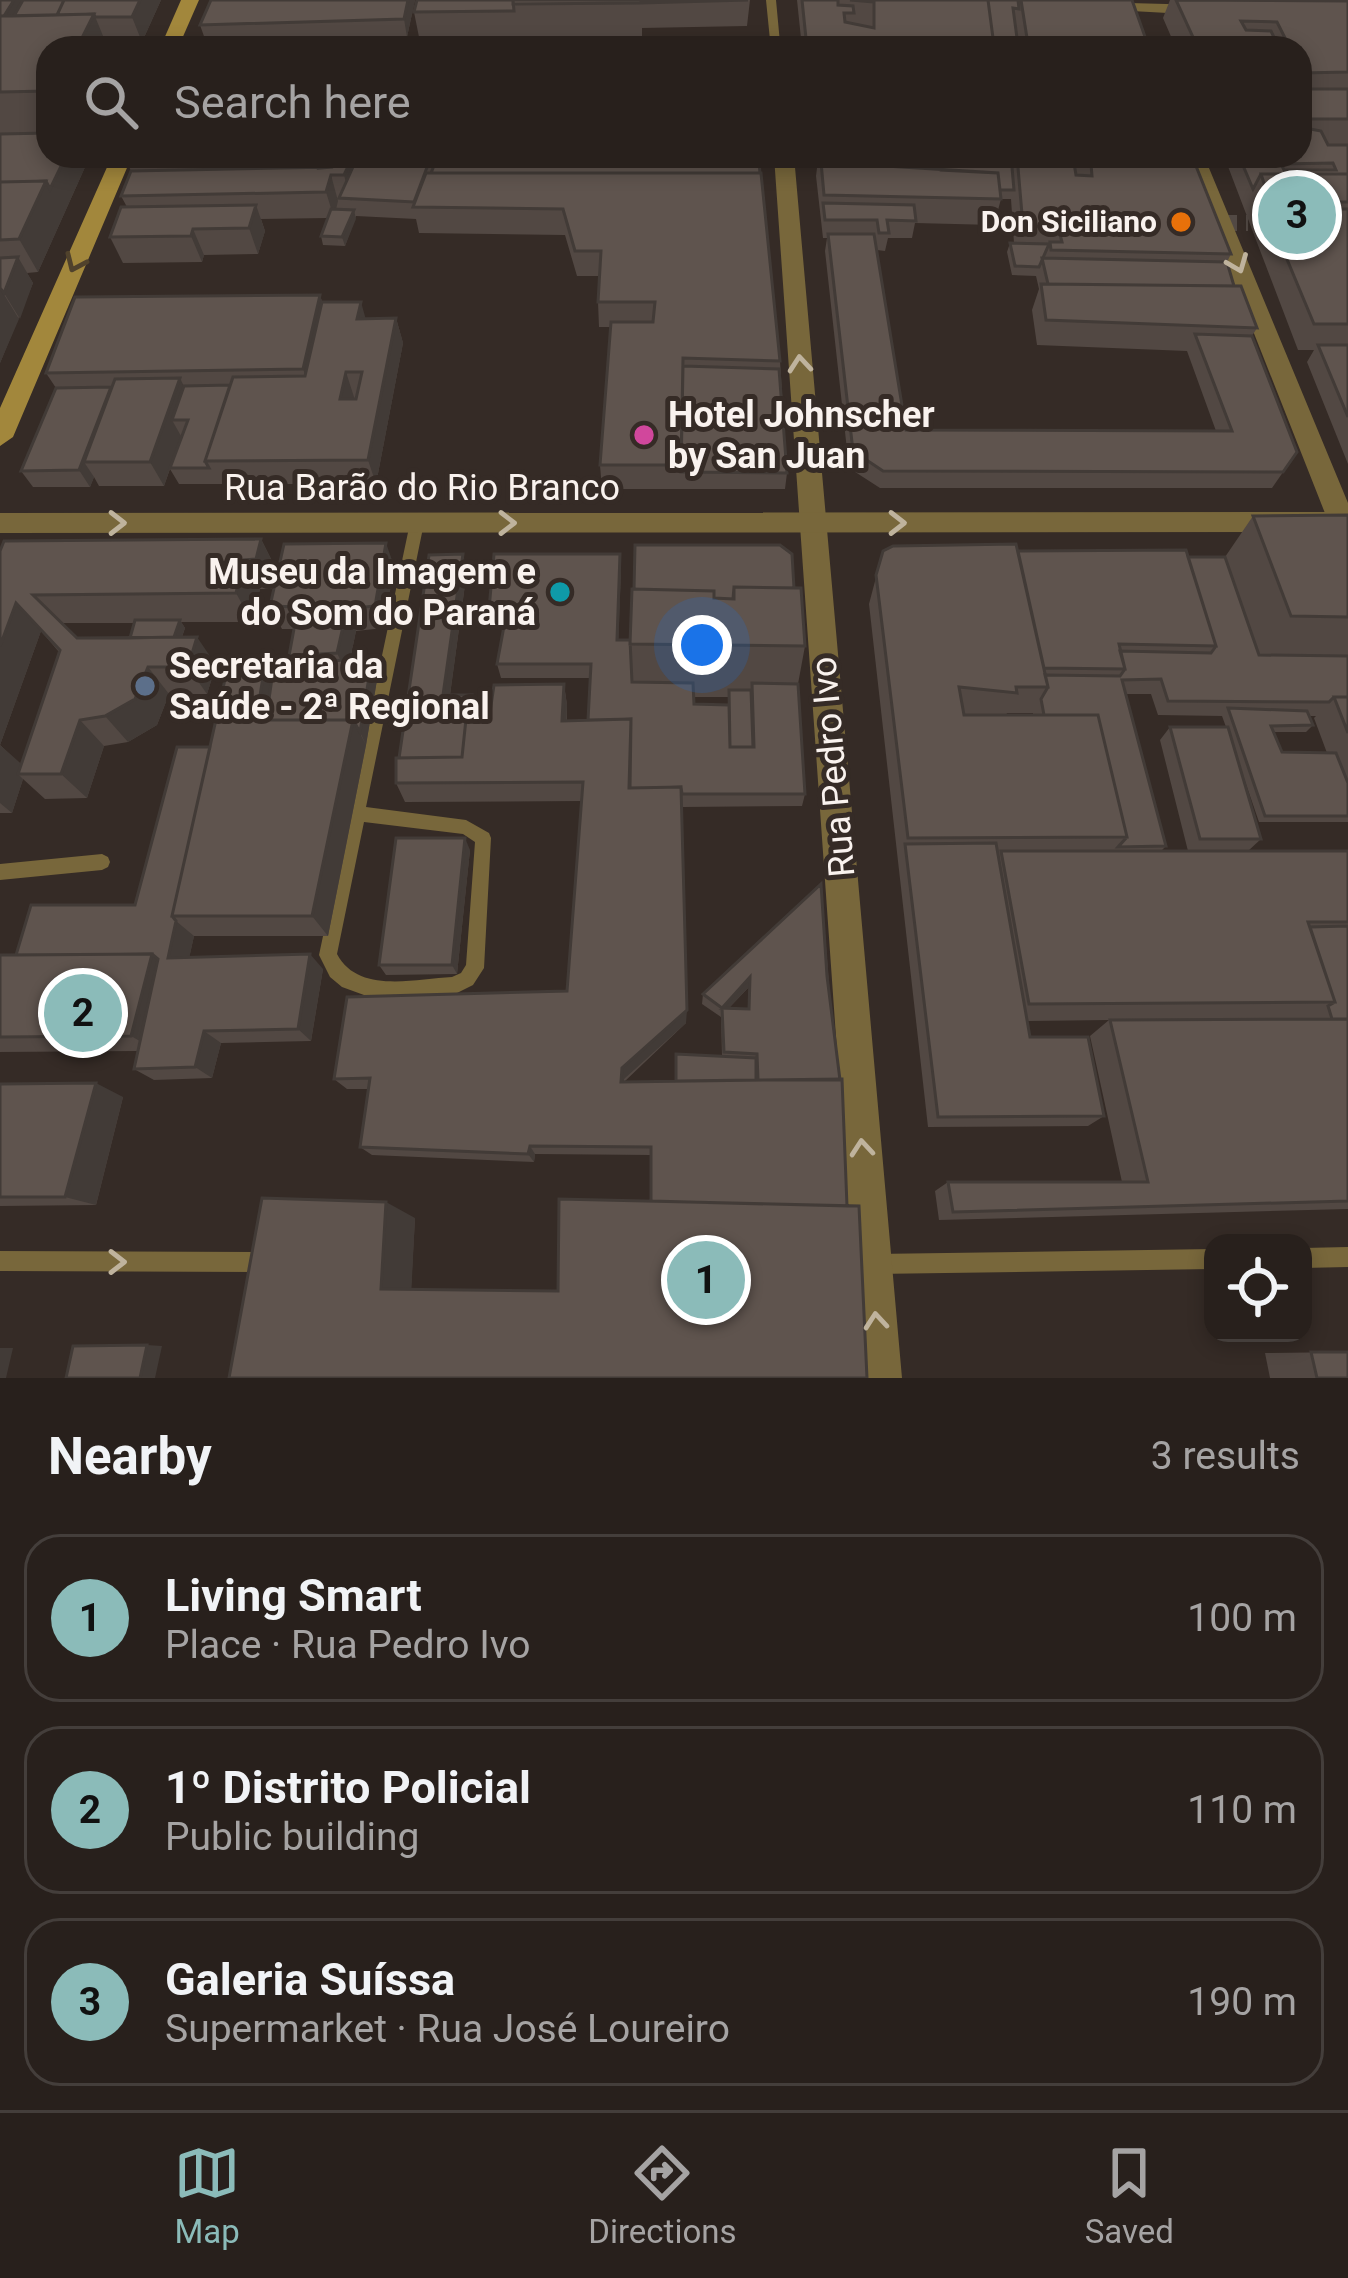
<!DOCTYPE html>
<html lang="en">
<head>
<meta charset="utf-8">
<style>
	:root { --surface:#28201c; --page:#342d29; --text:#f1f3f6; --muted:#a5a3a3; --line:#443e3b; --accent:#8bbbb9 }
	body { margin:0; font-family:Roboto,sans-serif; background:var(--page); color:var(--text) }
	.controls { position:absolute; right:36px; bottom:36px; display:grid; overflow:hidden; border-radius:24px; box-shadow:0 6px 18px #0003 }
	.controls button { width:108px; height:108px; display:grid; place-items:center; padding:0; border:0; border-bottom:3px solid var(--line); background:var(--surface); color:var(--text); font:60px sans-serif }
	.you { position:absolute; left:702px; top:645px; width:42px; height:42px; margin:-30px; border:9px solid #fff; border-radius:50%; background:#1a73e8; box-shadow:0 0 0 18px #1a73e833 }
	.badge { display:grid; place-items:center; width:78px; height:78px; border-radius:50%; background:var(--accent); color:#111; font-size:39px; font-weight:700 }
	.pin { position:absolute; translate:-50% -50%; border:6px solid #fff; box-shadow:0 3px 12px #0006 }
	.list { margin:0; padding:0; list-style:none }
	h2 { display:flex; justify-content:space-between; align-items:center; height:156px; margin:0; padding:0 48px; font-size:51px }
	h2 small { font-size:39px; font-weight:400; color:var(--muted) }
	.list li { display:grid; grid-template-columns:78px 1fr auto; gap:36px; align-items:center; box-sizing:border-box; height:168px; margin:0 24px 24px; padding:0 24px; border:3px solid var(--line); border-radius:36px }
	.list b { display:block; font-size:45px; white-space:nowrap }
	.list p { margin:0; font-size:39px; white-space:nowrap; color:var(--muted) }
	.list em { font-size:39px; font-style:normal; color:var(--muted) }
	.icon { flex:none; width:66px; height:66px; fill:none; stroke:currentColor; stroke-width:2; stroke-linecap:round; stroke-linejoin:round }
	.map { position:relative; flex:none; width:1348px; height:1378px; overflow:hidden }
	.search { position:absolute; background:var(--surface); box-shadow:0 6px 18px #0003; left:36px; right:36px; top:36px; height:132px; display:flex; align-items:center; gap:30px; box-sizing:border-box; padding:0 42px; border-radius:36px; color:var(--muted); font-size:45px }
	.sheet { height:732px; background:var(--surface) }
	nav { display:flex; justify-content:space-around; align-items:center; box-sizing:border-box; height:168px; border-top:3px solid var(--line); background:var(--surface); font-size:33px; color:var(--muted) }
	nav a { display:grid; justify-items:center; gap:6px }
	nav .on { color:var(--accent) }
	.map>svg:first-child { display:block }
</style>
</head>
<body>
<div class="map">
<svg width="1348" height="1378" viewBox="0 0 1348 1378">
	<rect width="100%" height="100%" fill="#352b26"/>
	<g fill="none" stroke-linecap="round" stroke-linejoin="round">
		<!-- pedestrian-tunnel -->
		<path stroke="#524944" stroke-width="16" stroke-dasharray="16 9" stroke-linecap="butt" d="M1221,223h27"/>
		<!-- service -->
		<path fill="#78673b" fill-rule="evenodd" d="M766,0h10l4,43 -5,3 -327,2 5,-3 317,-5z
			M417,518l7,5 -58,284 100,13 23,13 2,5 -7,130 -11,17 -20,10 -54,3 -35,-3 -22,-8 -12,-10 -11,-22 29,-137 -2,-5 4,-6 60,-284zM364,822l99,12 12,8 -9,123 -5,8 -9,4c-38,2 -94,17 -115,-23z
			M102,854l6,3 2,5 -2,5 -6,3 -102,10v-16z
			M1348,1247v20l-45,1v-20z
			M1213,1249v20l-339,5 -7,-3 -3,-7 3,-7 7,-3z
			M0,1251l267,1 7,3 3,7 -3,7 -7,3 -267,-1z"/>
		<!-- minor -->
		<path fill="#78673b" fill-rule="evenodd" d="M1014,0l190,5 9,5 -9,5 -181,-10z
			M768,39h14l2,9h-18z
			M774,156h20l108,1222h-42z
			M1184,156h20l144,347v44l-14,-11z"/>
		<!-- tertiary -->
		<path fill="#78673b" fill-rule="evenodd" d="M1348,512v20l-1348,1v-20z"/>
		<!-- secondary -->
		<path fill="#a2873c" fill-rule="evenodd" d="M181,0h18l-21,48h-18z
			M112,156h20l-119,281 -13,9v-38z"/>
	</g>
	<!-- wall -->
	<path fill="#524843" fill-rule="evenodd" d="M0,0h161l-19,42h-36l2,6h-60v108h42l-52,116 -11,1 6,10 -33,80z
		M415,0l-8,37 -201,5 -6,-17z
		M417,0h333l-3,26 -105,2v-12v20l-223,1 -5,-25z
		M797,0h335l17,48h-347z
		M1170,0h178v464l-41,-102 7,-12h-16l-74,-194h76v-108h-124l-13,-30z
		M124,156h183l-2,5 -12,1 -2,6h28l5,-12h244l-1,5 177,1 1,-2 -16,-1v-3h29l22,205 7,112 -2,16h-183l-2,-24 10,-138h-11l-1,-25 2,-26h-23l-12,-41 -146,-2 -3,-14 -60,-3 -11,30 -22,-1 -2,-9 7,-18 -67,1 4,12 -7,23 -54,1 -2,7 -79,1 -13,-26 17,-30 -6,-11 10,-25z
		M813,156h379l39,98 -4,8 7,24 23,42 -5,8 45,116 -25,36h-392l-31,-20 -24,-217 2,-13h-4l-7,-62 1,-8h-3zM1001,199h10l3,44h-4l-3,9 5,23 24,1 3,13 -7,21 5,35 150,6 29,80 -310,-1 -29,-180 8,1 3,-13h24l3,-15 79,2z
		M320,295l2,7 44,17 30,-1 7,25 -27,141h-197l-9,-15 -6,17h-65l-5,-9 -4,10h-57l-12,-16 35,-83 -10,-15z
		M1348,515v307h-89l-21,-61 23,78 -13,12h-60l-28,-111 10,-13h56l-4,-11 -64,-1 -7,-21h-26l41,152 -5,5h187v358l-409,11 -4,-29 13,-9h174l-32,-146 19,-16 -82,1 3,16 74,79 -16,10 -160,1 -59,-523 14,-53 342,6 28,-41zM1007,713h26v2h-27zM1309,716h7l-2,2 13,35 -45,-1 -8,-20h32l7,-7z
		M261,539l15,30 -4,20h-12l-8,33h-71l4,6 -3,9 34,28 -9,29h-38l-12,31 -29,17 -24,4 -17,52 -42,1 -22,-20 -11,34h-12v-262zM62,623h73l-5,15h-53zM41,631l18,21 -38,113 -21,-20z
		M394,566l-10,62 -28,3 -6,29 28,14 -12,71 -38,191h-134l-5,22 134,11 -12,72 -90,2 -9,35 -58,2 -20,-11 4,-18 -138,1v-97h16l119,-50 75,-158 55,-82 7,13 25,-1 1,-3 -9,-18 5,-27h-12l-12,-23z
		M467,570l-17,125h22l4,14 -1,10h14l75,-35 3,21v15h21l3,-42h-90l-4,-14 7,-39 -11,-1 -4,-15 132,-39 -3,70h12l164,-52 11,58 -7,38 7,110 -3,12 -120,1 4,216 -62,59 52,-1 46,-25 -1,-39 -19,-13 1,-10 118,-110 26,322 20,172h-638l186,-160 -4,71 147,2 93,-90v-46l-116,-1 -1,8 -162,-7 -12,-8 8,-58h-21l-13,-10 233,-88 15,-190 -177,1 -9,-19 3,-25zM693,697h35v8l-34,-1zM749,987l-1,22 -19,-1z
		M470,850l-13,124 -71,1 -7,-10z
		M0,1084l123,13 -27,108 -96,1z
		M1348,1352v26h-89h11l-5,-25z"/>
	<!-- shaded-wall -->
	<path fill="#423b37" d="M14,0h27l-15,26 -23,-8z
		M140,0h21l-19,42 -10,-25z
		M408,0h7l-8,37 -3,-18z
		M94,14l14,34h-31z
		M66,156h24l-26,58 -14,-25z
		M270,156h22l1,6 -11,32z
		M349,156h8l5,20 -11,25 -7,-26z
		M331,175l7,26 -4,17 -8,-26z
		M46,181l18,33 -26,58 -19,-33z
		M256,205l9,26 -7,23 -9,-26z
		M354,210l2,9 -11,27 -3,-9z
		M193,229l11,26 -2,7 -11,-26z
		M18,257l15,26 -13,36 -16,-26z
		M0,288l19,31 -19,44z
		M320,295l11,33 -16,73 -12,-32z
		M361,302l7,25 -11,-8z
		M396,318l7,25 -27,141 -8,-24z
		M346,372l8,25 -5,27 -9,-25z
		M180,378l12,25 -20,17 9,16 -17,50 -14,-24z
		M111,387l-27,75 10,15 -4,10 -11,-17z
		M261,539l15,30 -4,20 -16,-30z
		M386,543l8,23 -10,62 -9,-22z
		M463,554l4,16 -19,139 -5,-14z
		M620,554l1,16 -3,85 -1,-15z
		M244,560l16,29 -8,33 -16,-29z
		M16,603l25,28 -41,114 27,24 -9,5 5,5 -11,34 -12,-10v-157z
		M347,609l9,22 -9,43 -10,-21z
		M180,620l5,8 -7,20 -5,-8z
		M197,637l19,28 -9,29 -19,-27z
		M372,659l6,15 -12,71 -6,-13z
		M265,665l16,27 -6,40 -19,-12z
		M148,667l21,27 -12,31 -29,17 -23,-26z
		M564,684l3,21 -1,36 -4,-20z
		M472,695l4,14 -7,67 -4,-13z
		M80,720l24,26 -17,52 -26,-24z
		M353,720l13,25 -38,191 -16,-20z
		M465,838l5,12 -13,124 -5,-9z
		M176,921l18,15 -8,37 -18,-15z
		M152,954l24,19 -19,78 -26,-15z
		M310,954l13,15 -12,72 -13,-12z
		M750,977l-1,10 -27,28v-7z
		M687,1010l-1,13 -62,56 -1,13 -2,-10 1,-14z
		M204,1031l17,12 -9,35 -17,-11z
		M96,1083l27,14 -27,108 -31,-8z
		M530,1146l5,8 -1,8 -6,-8z
		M386,1202l29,16 -4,79 -30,-8z
		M147,1345l15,1 -7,32h-15z
		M0,1348h13l-7,30h-6z"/>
	<!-- building -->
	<path fill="#5f544e" stroke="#423b37" stroke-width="3" fill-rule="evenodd" d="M0,0h14l-10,16h-4z
		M23,0h41l-7,15 -43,1z
		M64,0h76l-8,17h-37l-1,-3 -37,1z
		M211,0h197l-4,19 -204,6z
		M417,0h96l1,11 -100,1z
		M513,0h128v3l-128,1z
		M641,0h107l-107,3z
		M802,0h36v5l15,1 1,7h-10l1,9 29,6v-26l-24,-2h138l5,38h34l-6,-38h111l17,48h-62l-1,-6 -18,-1 1,7h-262z
		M988,0h30l1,9 -6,-1 4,30h-24z
		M1176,0l172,1v71l-46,1 -2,-25h-10l-13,-26 -36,-1 5,9 25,1 8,17h-81z
		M94,14l-17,34h-29v43l-48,1v-76z
		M382,44l-2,4h-205z
		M1300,89h48v30h-48z
		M1300,127l21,4 7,14h20v29h-87l-8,15 -14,-33h61zM1333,163l3,7h-52l-3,-6z
		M48,133v23h18l-16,33 -4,-8 -46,1v-48z
		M324,156h13l-5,11 -13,1z
		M337,156h16l-9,19h-13l-5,17 -205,4 10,-25 201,-4z
		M438,156h126v5l195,1 1,11h-329z
		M745,156h13v6h-13z
		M815,156h196l3,34h-14l-2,-17 -57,-3 -1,-10 -125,-1z
		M1017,156h175l39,98 -180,-4 -1,-8h12l-4,-15 -35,-1zM1088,156h23l1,8h-21l1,12 -16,-1 -2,-12 17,1z
		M357,158l72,4 -15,40 -75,-4z
		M821,162l177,11 3,26 -177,-4z
		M426,173h335l19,188 -97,-3 -2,107h-81l11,-143h42l2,-20h-57l3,-51h-26l-12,-42 -150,-2z
		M1261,174h87v28h-78z
		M46,181l-27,58 -19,1v-58z
		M823,203l91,2 2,16 -29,-1 2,13h-10l-2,-13h-52z
		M256,205l-7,23 -56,1 -2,7 -81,1 11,-30z
		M331,209l23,1 -12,27 -21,-1z
		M1266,209h82v115h-34z
		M828,234h46l32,196 326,1 -37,-97 57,2 45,116 -14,20 -400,-1 -30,-20z
		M1010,243l39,1 -10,23 -24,-1z
		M18,257l-14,36 -4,-5v-30z
		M1042,258l185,4 7,24 -186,-2z
		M1041,284l200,2 16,42 -211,-8z
		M320,295l-17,74 -257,4 29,-76z
		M322,302h39l-4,17 39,-1 -28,142 -163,1 28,-84 72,-1zM346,372h16l-6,27h-16z
		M1318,345h30v72z
		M683,366l96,3 8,104 -106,-1z
		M180,378l-30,84h-66l31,-83z
		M230,385l-25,76 4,7h-39l18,-48h-16l12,-34z
		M111,387l-32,83 -58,1 35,-83z
		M1348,515v102l-57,-1 -38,-100z
		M261,539l-5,20 -12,1 -8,33 -203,2 44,43 120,-1 -9,30h-40l-13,32 -30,17 -25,4 -19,54h-43l42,-124 -44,-47 -16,43v-95l4,-10z
		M386,543l-11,63 -28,3 -10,44 -48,3 9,-49 -28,-1 14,-62z
		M1016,544l32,143h-32l1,6 -58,-6 5,28h134l29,122 -219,1 -32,-263 7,-24 10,-5z
		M635,545h145l12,9 2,34 -60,-1 -1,12 -19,-1v-7l-80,-2z
		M1186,550l30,96 -97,-2 6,25 -81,-1 -26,-117z
		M463,554l-20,141h29l-3,24h-3l-4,38 -63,1 30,-203z
		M494,554h126l-3,86h13l2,42 61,1 1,21 35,1 1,42h24l-2,-64 46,1 7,110h-123l-1,-7 -51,1 1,-69 -43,1 3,-56h-94l10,-54 -18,-1z
		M1188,557h37l34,98 89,1v41h-14l-5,5 -161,-1 -7,-22 -39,1 44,166 -48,1 9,-10 -29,-122h-54l-3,-16 7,-12 -3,-12 75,1 5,-7 -5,-18 91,2 5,-7z
		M734,587l67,1 4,58 -175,-2 2,-55 82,2v7l20,1z
		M135,620h45l-6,17 -44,1z
		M372,659l-12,73 -7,-12h-87l6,-42 25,-1 4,-15z
		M265,665l-9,55h97l-41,196h-140l56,-250z
		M564,684l-2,37 69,-2 -2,69 52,-1 6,223 -65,58 -1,14 221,-3 5,127 -196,-5v-54l-121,-1 -2,8 -168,-7 10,-69 -36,1 13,-82 220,-6 16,-209 -187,1v-25l66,-1 4,-38h23l5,-34z
		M729,690h22l2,57h-23z
		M1334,697h14v36z
		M1228,708l79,3 6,14 -42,1 11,26 54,1 12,30v33h-83z
		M1170,727h58l33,112h-61z
		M177,747h33l-38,169 4,5 -8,37 142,-4 -12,75 -94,2 -9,36 -61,2 24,-110 -6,-5 -136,1 15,-50h104z
		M396,838h69l-13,127h-73z
		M996,843l34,194h58l16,79 -166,1 -33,-273z
		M1001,851h347v71h-40l27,80 -306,2z
		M821,884l6,92 13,104h-82l-1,-26 -33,-2 -2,-44 -19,-14zM750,977l-1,32 -27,-1z
		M1348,926v93h-16l-4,-13 7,-4 -25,-75z
		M152,954l-21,82 -131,1v-82z
		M1348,1019v182l-395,11 -5,-30h200l-38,-162z
		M676,1054l80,4v22l-80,1z
		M96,1083l-31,114h-65v-113z
		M262,1198l124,4 -5,87 177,2 1,-92 300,7 8,172h-638z
		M147,1345l-7,33h-74l7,-32z
		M1311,1352h37v26h-31z"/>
	<!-- one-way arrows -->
	<defs><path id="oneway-chevron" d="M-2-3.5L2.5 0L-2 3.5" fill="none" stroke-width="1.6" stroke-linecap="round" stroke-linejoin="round" transform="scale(3)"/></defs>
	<use stroke="#50422c" href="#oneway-chevron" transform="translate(75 263) rotate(114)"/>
	<g stroke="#bfb39d">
		<use href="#oneway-chevron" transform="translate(1238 264) rotate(68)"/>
		<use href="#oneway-chevron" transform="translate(800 364) rotate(-95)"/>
		<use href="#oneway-chevron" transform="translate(117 523)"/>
		<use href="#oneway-chevron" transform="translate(507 523)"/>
		<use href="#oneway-chevron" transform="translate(897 523)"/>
		<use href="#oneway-chevron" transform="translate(862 1148) rotate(-95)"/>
		<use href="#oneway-chevron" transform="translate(117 1262)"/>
		<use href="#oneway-chevron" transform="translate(876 1321) rotate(-95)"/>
	</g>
	<!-- markers -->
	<circle fill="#e8710a" stroke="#352b26" stroke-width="4.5" cx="1181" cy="222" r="12"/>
	<circle fill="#d1479c" stroke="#352b26" stroke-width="4.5" cx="644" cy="435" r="12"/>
	<circle fill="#0f9aa8" stroke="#352b26" stroke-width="4.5" cx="560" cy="592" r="12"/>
	<circle fill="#5c6f8a" stroke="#352b26" stroke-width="4.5" cx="145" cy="686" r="12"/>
	<g text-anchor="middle" stroke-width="10" stroke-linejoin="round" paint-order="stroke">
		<!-- far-poi labels -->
		<g font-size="30" font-weight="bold" fill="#f9f2ee" stroke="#352b26" text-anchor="end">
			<text x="1157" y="232">Don Siciliano</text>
		</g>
		<!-- poi labels -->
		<g font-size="36" font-weight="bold" fill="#f9f2ee" stroke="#352b26" text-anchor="start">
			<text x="668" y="427">Hotel Johnscher<tspan x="668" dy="41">by San Juan</tspan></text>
			<text x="536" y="584" text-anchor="end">Museu da Imagem e<tspan x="536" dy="41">do Som do Paraná</tspan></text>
			<text x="169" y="678">Secretaria da<tspan x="169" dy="41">Saúde - 2ª Regional</tspan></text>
		</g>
		<!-- street labels -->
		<g font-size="36" fill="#f9f2ee" stroke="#352b26">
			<text x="422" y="500">Rua Barão do Rio Branco</text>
			<text transform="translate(832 767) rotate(-95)" y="13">Rua Pedro Ivo</text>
		</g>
	</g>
</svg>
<div class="controls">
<button><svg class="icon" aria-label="locate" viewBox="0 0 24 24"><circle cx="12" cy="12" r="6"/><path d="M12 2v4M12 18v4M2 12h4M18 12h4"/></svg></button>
</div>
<div class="you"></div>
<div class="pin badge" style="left:706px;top:1280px">1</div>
<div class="pin badge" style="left:83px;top:1013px">2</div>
<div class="pin badge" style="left:1297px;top:215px">3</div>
<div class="search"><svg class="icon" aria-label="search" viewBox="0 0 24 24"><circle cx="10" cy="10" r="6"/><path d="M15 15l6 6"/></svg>Search here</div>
</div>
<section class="sheet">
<h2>Nearby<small>3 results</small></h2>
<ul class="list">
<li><span class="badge">1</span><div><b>Living Smart</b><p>Place · Rua Pedro Ivo</p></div><em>100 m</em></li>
<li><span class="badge">2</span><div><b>1º Distrito Policial</b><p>Public building</p></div><em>110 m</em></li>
<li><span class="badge">3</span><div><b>Galeria Suíssa</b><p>Supermarket · Rua José Loureiro</p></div><em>190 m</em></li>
</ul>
</section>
<nav>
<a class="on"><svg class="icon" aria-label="map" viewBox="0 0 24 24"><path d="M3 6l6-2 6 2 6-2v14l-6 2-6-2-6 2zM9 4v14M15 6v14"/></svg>Map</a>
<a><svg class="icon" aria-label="directions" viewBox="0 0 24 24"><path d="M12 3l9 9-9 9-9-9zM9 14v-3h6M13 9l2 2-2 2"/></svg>Directions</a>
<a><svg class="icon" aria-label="saved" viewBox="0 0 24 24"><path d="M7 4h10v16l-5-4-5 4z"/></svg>Saved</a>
</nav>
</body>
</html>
